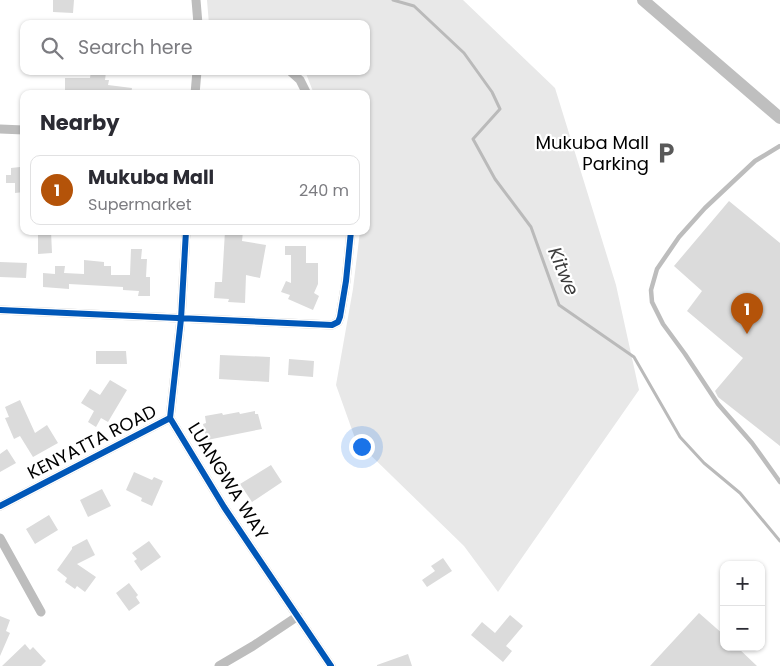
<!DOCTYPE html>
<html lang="en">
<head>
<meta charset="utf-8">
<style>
	:root { --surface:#fff; --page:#f2f2f3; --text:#2b2b33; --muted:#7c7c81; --line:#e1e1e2; --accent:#b45309 }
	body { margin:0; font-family:Poppins,sans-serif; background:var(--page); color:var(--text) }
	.controls { position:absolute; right:15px; bottom:15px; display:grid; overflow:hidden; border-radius:10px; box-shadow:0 1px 4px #0004 }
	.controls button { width:45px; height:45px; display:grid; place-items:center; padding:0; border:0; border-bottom:1px solid var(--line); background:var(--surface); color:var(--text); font:25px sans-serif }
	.you { position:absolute; left:361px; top:446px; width:18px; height:18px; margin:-12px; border:4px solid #fff; border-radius:50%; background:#1a73e8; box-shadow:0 0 0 8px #1a73e833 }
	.badge { display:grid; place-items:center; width:32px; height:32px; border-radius:50%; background:var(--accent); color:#fff; font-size:16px; font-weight:700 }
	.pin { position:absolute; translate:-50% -41px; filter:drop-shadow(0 1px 2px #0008) }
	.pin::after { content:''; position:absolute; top:26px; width:18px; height:15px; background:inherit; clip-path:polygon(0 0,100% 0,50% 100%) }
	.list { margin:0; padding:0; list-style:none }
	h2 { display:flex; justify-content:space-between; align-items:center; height:65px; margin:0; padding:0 20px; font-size:21px }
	h2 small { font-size:16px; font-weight:400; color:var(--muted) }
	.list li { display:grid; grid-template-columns:32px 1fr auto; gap:15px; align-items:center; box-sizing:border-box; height:70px; margin:0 10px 10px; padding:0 10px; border:1px solid var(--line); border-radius:10px }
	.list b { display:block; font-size:19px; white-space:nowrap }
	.list p { margin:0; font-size:16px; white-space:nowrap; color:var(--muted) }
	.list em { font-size:16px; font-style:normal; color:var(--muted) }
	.icon { flex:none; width:28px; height:28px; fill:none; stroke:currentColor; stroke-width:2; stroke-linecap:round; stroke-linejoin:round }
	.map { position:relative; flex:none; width:780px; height:666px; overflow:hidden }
	.search { position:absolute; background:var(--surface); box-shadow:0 1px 4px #0004; left:20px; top:20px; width:350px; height:55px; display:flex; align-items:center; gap:12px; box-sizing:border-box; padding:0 18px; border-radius:10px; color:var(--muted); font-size:19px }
	.panel { position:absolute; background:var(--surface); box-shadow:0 1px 4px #0004; left:20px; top:90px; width:350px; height:145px; border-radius:10px }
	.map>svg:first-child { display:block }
</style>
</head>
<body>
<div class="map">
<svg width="780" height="666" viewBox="0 0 780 666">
	<rect width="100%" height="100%" fill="#fff"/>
	<!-- green -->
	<path fill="#e8e8e8" d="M207,0h256l92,88 61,197 23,105 -141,202 -34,-46 -108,-105 -20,-56 17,-96 7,-58h6v-137h-52l-9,-23h61v-47h-157z"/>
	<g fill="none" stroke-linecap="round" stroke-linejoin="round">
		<!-- stream -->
		<path stroke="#bababa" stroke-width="3" d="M393,0l21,6 50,47 28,39 8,17 -27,30 22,40 36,48 28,78 75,52 46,80 24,26 36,30 40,48"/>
	</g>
	<!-- building -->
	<path fill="#dbdbdb" d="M53,0h21l-1,13 -20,-1z
		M91,71l15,1 -1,8h4l-1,5 24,3 -1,6h-66v-16h25z
		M20,167v5l4,-1v21l-9,1v-10h-9v-8h5v-7z
		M729,201l51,42v203l-62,-49 -3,-6 28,-33 -56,-47 15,-20 -28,-25z
		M38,231h13l1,22 -14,1z
		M225,231h18l-1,10 24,4 -6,33 -14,-3 -1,28 -17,-1 1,-3 -15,-1 1,-16h7z
		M285,246h21v17h12v21l-4,9 5,3 -6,14 -25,-11 2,-4 -9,-3 5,-11 5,2v-28h-6z
		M131,249h11l-1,10h6l-1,18h4v19h-12l1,-5 -16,-1v-3l-54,-3v5l-26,-2v-14l12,1v-8h10l-1,7 20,1v-14l20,2v4h7v9h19z
		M0,262l27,1 -1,15 -26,-1z
		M96,351h30l1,13h-31z
		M220,355l50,2 -1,25 -50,-3z
		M289,359l25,2 -1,16 -25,-2z
		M110,380l17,10 -19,32 -7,-4 -5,9 -8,-5 6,-11 -13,-8 9,-14 10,6z
		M20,400l15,33 12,-8 11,18 -25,14 -13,-21 -6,3 -9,-21 4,-1 -4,-10z
		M255,411v3h3l4,15 -55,11 -4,-16 3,-1 -1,-7 17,-3 1,2 16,-3 1,2z
		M7,449l9,14 -16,9v-18z
		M271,465l11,17 -30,20 -12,-18z
		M134,472l18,8 2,-3 9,4 -11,25 -11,-5 1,-3 -16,-8z
		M102,489l9,17 -23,11 -8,-17z
		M49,515l9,15 -23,14 -9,-15z
		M87,539l8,16 -18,9 19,13 -11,15 -8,-6 -2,3 -10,-7 2,-4 -10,-8 15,-21v-2z
		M149,541l12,16 -20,14 -7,-10 3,-2 -5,-6z
		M443,558l9,13 -25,16 -5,-7 13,-9 -4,-5z
		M129,583l9,12 -2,2 4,6 -11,8 -13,-18z
		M699,613l25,22v12h13l20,19h-107z
		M510,615l13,11 -17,20 6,5 -9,11 -32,-27 11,-13 13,11z
		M0,616l10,4 -4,11 4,2 -10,23z
		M25,644l5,6 3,-3 13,14 -5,5h-39z
		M408,654l4,12h-35v-1z"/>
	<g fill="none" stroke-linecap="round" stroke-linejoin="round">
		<!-- service -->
		<path stroke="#bdbdbd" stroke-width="4.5" d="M780,146l-25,15 -50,47 -26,29 -22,32 -6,21 1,12 11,22 22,30 33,50 34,39 28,39"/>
		<!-- minor -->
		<path stroke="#bdbdbd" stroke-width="9" d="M196,0l2,24
			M290,71l10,9 7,14
			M195,94l2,-23
			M0,129l24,1
			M186,231l-5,88 -11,99 54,89 107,159
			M0,310l332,15 6,-3 2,-5 6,-36 5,-50
			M0,506l170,-88
			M0,538l41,74
			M219,666l34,-20 45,-30"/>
		<!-- secondary -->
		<path stroke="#bfbfbf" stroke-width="12" d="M643,0l137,118"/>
		<!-- cycleway casing -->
		<g stroke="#fff" stroke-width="9">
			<path id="cycleway" d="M186,231l-5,88 -11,99 54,89 107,159
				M0,310l332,15 6,-3 2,-5 6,-36 5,-50
				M0,506l170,-88"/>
		</g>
		<!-- cycleway -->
		<use href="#cycleway" stroke="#0057b8" stroke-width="6"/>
	</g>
	<!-- icons -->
	<defs>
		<g id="parking-bare" transform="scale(1.725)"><path d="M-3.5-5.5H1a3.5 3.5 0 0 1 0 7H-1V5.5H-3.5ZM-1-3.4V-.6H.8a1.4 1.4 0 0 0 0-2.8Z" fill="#595959" stroke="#fff" stroke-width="2.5" paint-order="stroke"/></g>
	</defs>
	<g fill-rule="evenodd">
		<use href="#parking-bare" x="666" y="153"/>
	</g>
	<g text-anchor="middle" stroke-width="4.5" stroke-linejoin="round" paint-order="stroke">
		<!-- poi labels -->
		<g font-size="18" fill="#000" stroke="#fff" text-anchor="end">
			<text x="649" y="149">Mukuba Mall<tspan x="649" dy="21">Parking</tspan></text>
		</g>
		<!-- street labels -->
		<g font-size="18" fill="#000" stroke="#fff">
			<text transform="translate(92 442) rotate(-27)" y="6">KENYATTA ROAD</text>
			<text transform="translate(228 481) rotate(58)" y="6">LUANGWA WAY</text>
		</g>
		<!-- water labels -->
		<g font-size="19" font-style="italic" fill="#3d3d3d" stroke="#fff">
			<text transform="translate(564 271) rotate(67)" y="7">Kitwe</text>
		</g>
	</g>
</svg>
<div class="controls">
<button>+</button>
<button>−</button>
</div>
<div class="you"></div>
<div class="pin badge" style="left:747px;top:334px">1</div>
<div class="search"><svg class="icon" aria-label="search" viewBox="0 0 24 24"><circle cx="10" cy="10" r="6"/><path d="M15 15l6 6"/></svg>Search here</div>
<section class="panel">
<h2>Nearby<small></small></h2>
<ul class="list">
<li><span class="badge">1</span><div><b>Mukuba Mall</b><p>Supermarket</p></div><em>240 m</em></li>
</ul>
</section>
</div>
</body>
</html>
